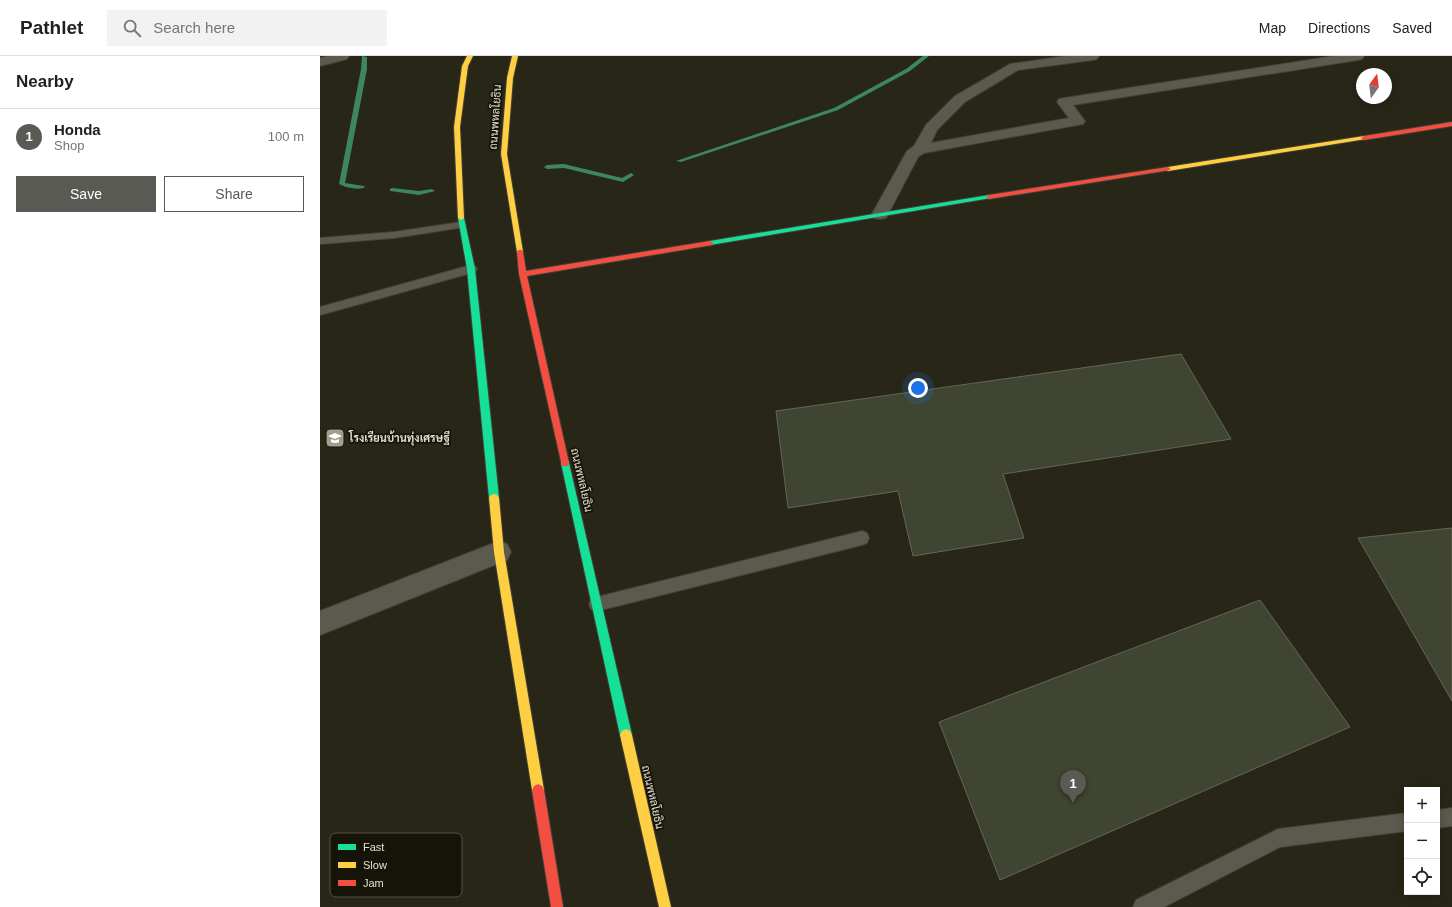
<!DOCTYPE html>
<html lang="en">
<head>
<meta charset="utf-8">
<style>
	:root { --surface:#fff; --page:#f2f2f2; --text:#202124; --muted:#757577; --line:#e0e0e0; --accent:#5a5a54 }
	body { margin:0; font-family:Helvetica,Sarabun,sans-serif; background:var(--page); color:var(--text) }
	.controls { position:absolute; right:12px; bottom:12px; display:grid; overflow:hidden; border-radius:0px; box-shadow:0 2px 10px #0003 }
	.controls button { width:36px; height:36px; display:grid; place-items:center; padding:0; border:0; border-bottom:1px solid var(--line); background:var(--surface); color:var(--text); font:20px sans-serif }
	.compass { position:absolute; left:1036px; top:12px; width:36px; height:36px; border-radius:50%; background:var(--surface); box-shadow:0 2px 10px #0003; rotate:14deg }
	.you { position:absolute; left:598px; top:332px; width:14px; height:14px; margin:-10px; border:3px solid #fff; border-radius:50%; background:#1a73e8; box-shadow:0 0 0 6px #1a73e833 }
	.badge { display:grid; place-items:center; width:26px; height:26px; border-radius:50%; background:var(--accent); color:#fff; font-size:13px; font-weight:700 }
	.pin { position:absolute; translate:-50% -33px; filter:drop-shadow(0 1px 2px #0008) }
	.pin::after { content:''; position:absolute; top:21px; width:14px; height:12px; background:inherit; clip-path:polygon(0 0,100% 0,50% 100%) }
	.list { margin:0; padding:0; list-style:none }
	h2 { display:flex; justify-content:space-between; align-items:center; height:52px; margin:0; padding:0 16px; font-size:17px }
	h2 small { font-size:13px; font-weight:400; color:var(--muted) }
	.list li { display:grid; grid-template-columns:26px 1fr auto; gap:12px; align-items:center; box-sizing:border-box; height:56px; padding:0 16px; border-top:1px solid var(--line) }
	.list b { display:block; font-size:15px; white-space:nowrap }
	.list p { margin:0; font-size:13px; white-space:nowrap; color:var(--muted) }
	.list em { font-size:13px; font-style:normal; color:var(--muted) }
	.actions { display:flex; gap:8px; padding:12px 16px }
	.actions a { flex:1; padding:9px 0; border:1px solid var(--accent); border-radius:0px; text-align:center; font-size:14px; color:var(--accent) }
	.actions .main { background:var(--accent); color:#fff }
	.icon { flex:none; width:22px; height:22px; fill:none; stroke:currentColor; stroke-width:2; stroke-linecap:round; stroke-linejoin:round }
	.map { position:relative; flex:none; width:1132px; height:851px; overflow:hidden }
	header { display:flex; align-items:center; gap:24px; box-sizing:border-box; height:56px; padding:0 20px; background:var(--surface); border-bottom:1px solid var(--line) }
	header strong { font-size:19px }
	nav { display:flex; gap:22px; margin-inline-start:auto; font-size:14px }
	.search { width:280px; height:36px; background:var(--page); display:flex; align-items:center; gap:10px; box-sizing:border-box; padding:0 14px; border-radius:0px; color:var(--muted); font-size:15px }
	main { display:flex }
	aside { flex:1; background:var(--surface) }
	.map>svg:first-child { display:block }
</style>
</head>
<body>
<header>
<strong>Pathlet</strong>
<div class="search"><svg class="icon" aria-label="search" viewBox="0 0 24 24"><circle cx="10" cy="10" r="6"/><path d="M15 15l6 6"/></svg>Search here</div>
<nav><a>Map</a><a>Directions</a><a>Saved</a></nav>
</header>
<main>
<aside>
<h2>Nearby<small></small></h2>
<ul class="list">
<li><span class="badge">1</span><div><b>Honda</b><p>Shop</p></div><em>100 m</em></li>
</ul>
<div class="actions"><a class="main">Save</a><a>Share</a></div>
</aside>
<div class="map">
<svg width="1132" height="851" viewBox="0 0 1132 851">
	<rect width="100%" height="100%" fill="#282617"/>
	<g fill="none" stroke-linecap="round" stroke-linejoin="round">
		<!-- stream -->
		<path fill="#3d865f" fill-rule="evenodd" d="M42,0l5,1v12l-22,114 19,3 1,1c-5,4 -21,0 -26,-3l22,-115z
			M603,0h6l-19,15 -72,39 -157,52 -5,-1 158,-53 72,-39z
			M244,108l58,14 9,-5 3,2 -11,7 -59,-14 -17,1 -3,-2 3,-2z
			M72,132l27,3 13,-2 3,2 -16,4 -29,-4v-2z"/>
	</g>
	<!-- building -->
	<path fill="#404531" stroke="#64665a" d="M861,298l50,85 -228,35 21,64 -111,18 -15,-65 -110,17 -12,-97z
		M1132,472v173l-94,-163z
		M940,544l90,127 -350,153 -61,-158z"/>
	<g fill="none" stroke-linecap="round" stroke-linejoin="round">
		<!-- lane casing -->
		<g stroke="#434136" stroke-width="2">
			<path id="lane" d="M141,166l5,3 -1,2 -71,11 -74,6v-6l74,-6z
				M151,209l4,1 2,3 -2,3 -155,43v-8z
				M542,475l5,2 2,5 -2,5 -5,2 -265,66 -6,-2 -2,-5 2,-5 6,-2z
				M1132,752v18l-15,2v-18z
				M1087,757v18l-127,16 -116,60h-31l3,-7 142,-71z"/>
		</g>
		<!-- street casing -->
		<g stroke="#434136" stroke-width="2">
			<path id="street" d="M8,0h21l-2,3 -27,7v-8z
				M746,0h33l-2,3 -4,1 -75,10 -53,32 -28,28 -6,13 138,-25 -12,-16 2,-3 5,-1 270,-42h30l-2,3 -4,1 -285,45 12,16 -2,3 -159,29 -6,4 -32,61 -6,1 -6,-1 -2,-4 35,-63 7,-5 12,-21 29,-29 55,-32z
				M179,485l8,3 4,8 -4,8 -187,75v-24z"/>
		</g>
		<!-- fast casing -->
		<g stroke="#434136" stroke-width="2">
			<path id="fast" d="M669,139l3,2 -1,1 -281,47 -3,-2 3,-2z
				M141,160l3,2 11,51 24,229 -2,3 -3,1 -3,-1 -2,-3 -22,-229 -9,-51z
				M245,403l3,1 1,3 63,272 -2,4 -4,2 -4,-2 -2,-4 -59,-272 1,-3z"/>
		</g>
		<!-- slow casing -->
		<g stroke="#434136" stroke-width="2">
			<path id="slow" d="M147,0h6l-5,10 -8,61 4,91 -3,2 -3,-2 -4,-91 8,-61z
				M192,0h6l-5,22 -6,76 16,98 -3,2 -3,-2 -16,-98 6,-76z
				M1044,80l2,1v2l-198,32 -3,-2 3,-2z
				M174,438l3,1 2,3 5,54 40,238 -2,4 -4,2 -4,-2 -2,-4 -38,-238 -5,-54 2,-3z
				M306,673l4,2 2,4 39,172h-12l-39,-172 2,-4z"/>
		</g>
		<!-- jam casing -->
		<g stroke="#434136" stroke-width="2">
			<path id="jam" d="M1132,66v4l-88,14 -3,-2 3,-2z
				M848,111l2,1v2l-181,29 -3,-2 3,-2z
				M390,185l3,2 -1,2 -185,31 42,187 -1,3h-6l-43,-192 -2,-22 1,-2h4l1,2 3,19z
				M218,728l4,2 2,4 19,117h-12l-19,-117 2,-4z"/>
		</g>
		<!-- lane -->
		<use href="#lane" fill="#5c5a4e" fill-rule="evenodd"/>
		<!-- street -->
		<use href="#street" fill="#5c5a4e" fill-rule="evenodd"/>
		<!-- fast -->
		<use href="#fast" fill="#16e098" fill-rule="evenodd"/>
		<!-- slow -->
		<use href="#slow" fill="#ffcf43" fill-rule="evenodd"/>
		<!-- jam -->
		<use href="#jam" fill="#f24e42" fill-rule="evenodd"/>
	</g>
	<!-- icons -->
	<defs>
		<g id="school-square" transform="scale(1)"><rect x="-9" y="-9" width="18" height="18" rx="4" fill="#a1a08f" stroke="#161408"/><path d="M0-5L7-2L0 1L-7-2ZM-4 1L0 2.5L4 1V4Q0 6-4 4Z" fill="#fff"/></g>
	</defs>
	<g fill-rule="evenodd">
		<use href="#school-square" x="15" y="382"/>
	</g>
	<g text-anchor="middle" stroke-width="3.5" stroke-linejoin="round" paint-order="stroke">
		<!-- street labels -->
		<g font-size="11" fill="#e2e1d0" stroke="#161408">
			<text transform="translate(175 61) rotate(-86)" y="4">ถนนพหลโยธิน</text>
			<text transform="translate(262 424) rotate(77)" y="4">ถนนพหลโยธิน</text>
			<text transform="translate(333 741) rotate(77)" y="4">ถนนพหลโยธิน</text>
		</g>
		<!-- poi labels -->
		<g font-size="11" font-weight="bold" fill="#e2e1d0" stroke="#161408" text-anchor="start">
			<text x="29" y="386">โรงเรียนบ้านทุ่งเศรษฐี</text>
		</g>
	</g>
	<!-- legend -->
	<rect x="10" y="777" width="132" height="64" rx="6" fill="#161408" stroke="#535244" stroke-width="1"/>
	<rect x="18" y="788" width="18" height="6" fill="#16e098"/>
	<rect x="18" y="806" width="18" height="6" fill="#ffcf43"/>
	<rect x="18" y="824" width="18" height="6" fill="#f24e42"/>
	<g font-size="11" fill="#e2e1d0">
		<text x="43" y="795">Fast</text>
		<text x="43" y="813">Slow</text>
		<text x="43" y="831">Jam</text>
	</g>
</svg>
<div class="controls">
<button>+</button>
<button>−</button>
<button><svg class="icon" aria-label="locate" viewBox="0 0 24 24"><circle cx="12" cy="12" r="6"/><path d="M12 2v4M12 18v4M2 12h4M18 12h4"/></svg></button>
</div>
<svg class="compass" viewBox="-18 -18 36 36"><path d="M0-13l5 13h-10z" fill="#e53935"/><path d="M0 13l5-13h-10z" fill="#757577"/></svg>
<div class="you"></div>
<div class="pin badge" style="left:753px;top:747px">1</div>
</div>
</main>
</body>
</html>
